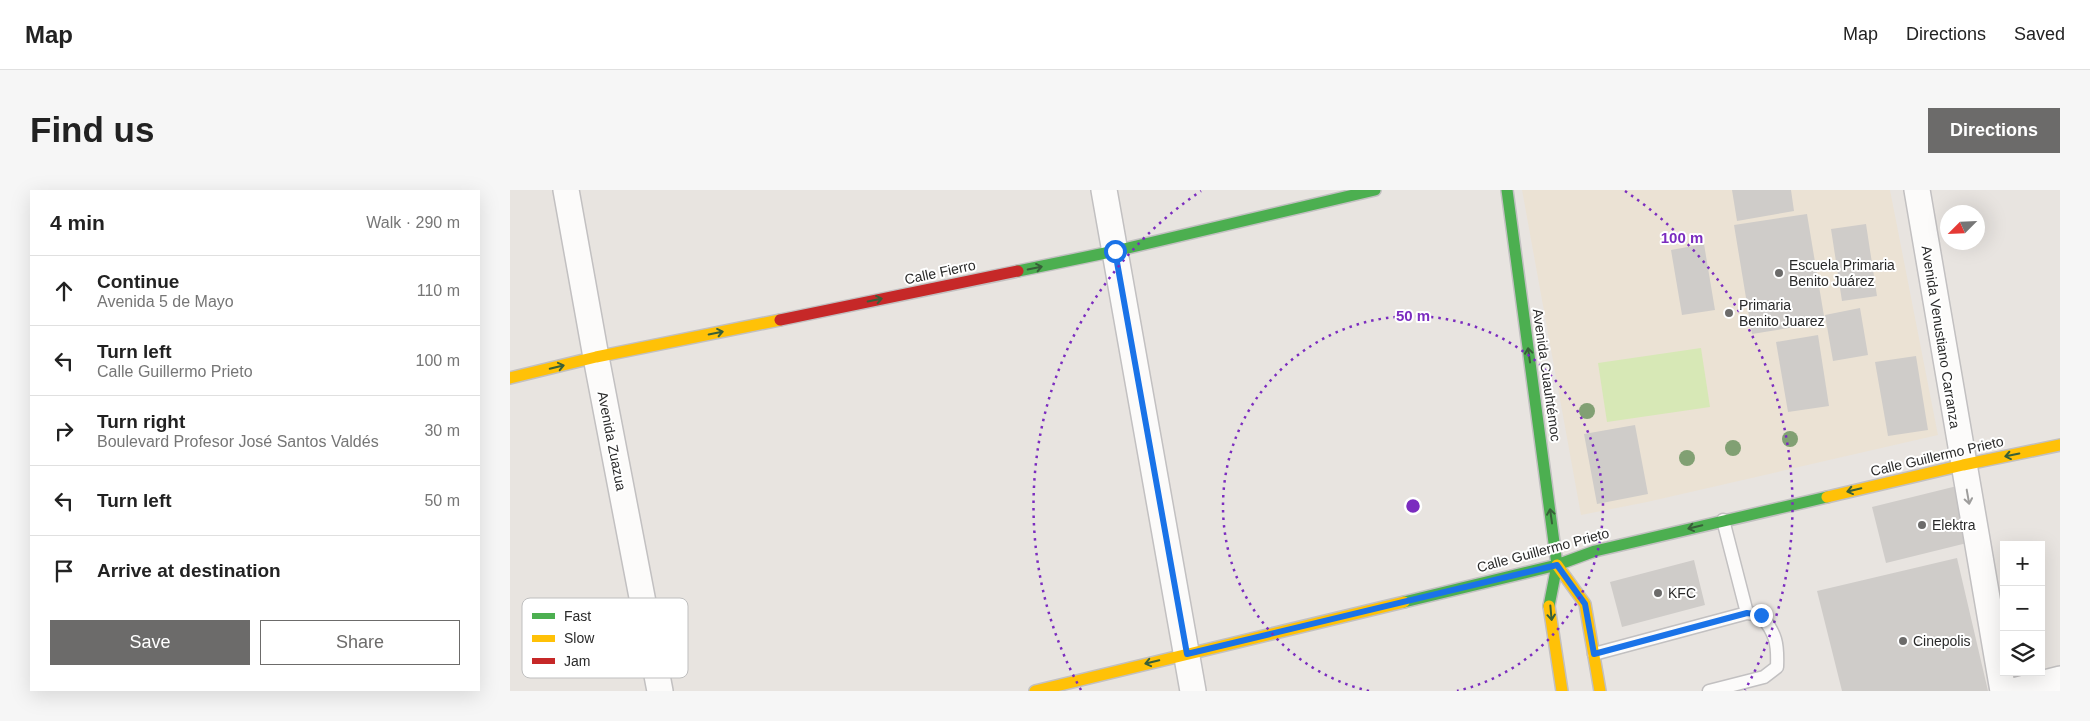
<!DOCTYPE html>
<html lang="en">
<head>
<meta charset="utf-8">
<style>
	:root { --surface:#fff; --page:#f6f6f6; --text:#222; --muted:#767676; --line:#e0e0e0; --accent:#6c6b6a }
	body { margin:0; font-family:Helvetica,sans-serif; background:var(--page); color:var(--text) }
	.controls { position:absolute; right:15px; bottom:15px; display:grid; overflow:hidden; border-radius:0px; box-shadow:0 5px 20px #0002 }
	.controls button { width:45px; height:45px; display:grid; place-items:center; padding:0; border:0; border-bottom:1px solid var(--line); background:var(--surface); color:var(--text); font:25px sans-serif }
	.compass { position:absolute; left:1430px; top:15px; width:45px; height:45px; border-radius:50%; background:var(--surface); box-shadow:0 5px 20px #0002; rotate:246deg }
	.stop { position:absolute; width:15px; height:15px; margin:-11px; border:4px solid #1a73e8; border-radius:50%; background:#fff }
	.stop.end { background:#1a73e8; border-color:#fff; box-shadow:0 1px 5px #0008 }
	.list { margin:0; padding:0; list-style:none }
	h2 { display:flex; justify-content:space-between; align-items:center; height:65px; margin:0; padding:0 20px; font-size:21px }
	h2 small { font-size:16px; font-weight:400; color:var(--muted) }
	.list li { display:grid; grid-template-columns:32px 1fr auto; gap:15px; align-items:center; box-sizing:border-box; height:70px; padding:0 20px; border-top:1px solid var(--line) }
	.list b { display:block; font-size:19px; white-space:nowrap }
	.list p { margin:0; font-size:16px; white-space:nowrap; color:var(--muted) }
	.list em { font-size:16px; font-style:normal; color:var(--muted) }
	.actions { display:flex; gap:10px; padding:15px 20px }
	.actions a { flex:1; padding:11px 0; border:1px solid var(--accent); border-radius:0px; text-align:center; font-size:18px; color:var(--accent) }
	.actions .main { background:var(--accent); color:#fff }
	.icon { flex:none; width:28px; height:28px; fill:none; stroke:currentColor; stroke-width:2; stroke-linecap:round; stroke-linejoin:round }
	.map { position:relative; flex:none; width:1550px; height:501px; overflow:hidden; border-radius:0px }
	header { display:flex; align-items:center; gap:30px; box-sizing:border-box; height:70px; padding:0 25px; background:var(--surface); border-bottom:1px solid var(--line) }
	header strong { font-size:24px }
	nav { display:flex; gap:28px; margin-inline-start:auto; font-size:18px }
	.intro { display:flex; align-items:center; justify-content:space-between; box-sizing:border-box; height:120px; padding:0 30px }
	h1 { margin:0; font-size:35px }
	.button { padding:12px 22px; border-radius:0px; background:var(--accent); color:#fff; font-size:18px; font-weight:700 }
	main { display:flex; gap:30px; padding:0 30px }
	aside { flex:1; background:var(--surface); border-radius:0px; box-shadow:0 5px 20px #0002 }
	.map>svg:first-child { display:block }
</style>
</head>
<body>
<header>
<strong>Map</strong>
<nav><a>Map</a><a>Directions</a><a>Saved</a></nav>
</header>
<div class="intro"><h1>Find us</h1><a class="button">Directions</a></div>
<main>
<aside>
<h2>4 min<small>Walk · 290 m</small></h2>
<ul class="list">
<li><svg class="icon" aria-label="ahead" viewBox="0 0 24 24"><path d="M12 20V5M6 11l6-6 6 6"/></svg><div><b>Continue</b><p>Avenida 5 de Mayo</p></div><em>110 m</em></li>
<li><svg class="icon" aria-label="left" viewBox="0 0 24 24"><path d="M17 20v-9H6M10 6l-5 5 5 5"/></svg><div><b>Turn left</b><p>Calle Guillermo Prieto</p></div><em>100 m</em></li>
<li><svg class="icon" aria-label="right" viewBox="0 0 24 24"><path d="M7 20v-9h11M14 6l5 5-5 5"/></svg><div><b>Turn right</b><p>Boulevard Profesor José Santos Valdés</p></div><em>30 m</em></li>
<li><svg class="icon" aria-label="left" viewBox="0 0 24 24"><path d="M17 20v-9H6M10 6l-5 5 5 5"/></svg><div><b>Turn left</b></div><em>50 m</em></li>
<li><svg class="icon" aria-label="arrive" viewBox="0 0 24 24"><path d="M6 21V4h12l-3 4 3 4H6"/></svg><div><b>Arrive at destination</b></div></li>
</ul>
<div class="actions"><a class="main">Save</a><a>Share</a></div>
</aside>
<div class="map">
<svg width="1550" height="501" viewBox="0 0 1550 501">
	<rect width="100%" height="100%" fill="#e8e4e0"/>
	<!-- education -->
	<path fill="#ebe2d4" d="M1012,0h368l48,245 -291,67 -66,13z"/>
	<!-- pitch -->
	<path fill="#d7e8b6" d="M1191,158l9,59 -103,15 -9,-59z"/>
	<!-- building -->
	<path fill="#cfccc9" d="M1222,0h59l3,21 -57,10z
		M1297,24l18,108 -73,12 -18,-109z
		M1356,34l11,72 -35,5 -11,-72z
		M1194,54l11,66 -33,5 -11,-65z
		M1350,118l8,47 -35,6 -8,-46z
		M1308,145l11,71 -41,6 -12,-70z
		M1406,166l12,74 -40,6 -13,-74z
		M1125,235l13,69 -51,10 -13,-70z
		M1447,296l14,56 -85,21 -14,-56z
		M1447,368l31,133h-146l-25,-100z
		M1184,370l11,45 -83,22 -12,-45z"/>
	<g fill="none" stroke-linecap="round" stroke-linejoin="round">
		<!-- lane casing -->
		<g stroke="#c2c0c1" stroke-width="15">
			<path id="lane" d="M1084,464l153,-41
				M1199,501l55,-14 13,-10c1,-24 -1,-33 -16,-52l-14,-2 -24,-93"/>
		</g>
		<!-- street casing -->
		<g stroke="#c2c0c1" stroke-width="28">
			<path id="street" d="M56,0l30,167 64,334
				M594,0l89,501
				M1407,0l86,501
				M1503,501l47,-12"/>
		</g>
		<!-- fast casing -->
		<g stroke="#c2c0c1" stroke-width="14">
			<path id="fast" d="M997,0l50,375 -8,41
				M508,81l97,-20 260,-61
				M894,412l153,-37 38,-14 232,-54"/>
		</g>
		<!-- slow casing -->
		<g stroke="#c2c0c1" stroke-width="14">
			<path id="slow" d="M0,188l86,-21 184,-37
				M1317,307l136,-32 97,-20
				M1047,375l28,39 15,87
				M1039,416l13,85
				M525,501l369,-89"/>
		</g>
		<!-- jam casing -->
		<g stroke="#c2c0c1" stroke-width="14">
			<path id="jam" d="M270,130l238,-49"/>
		</g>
		<!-- lane -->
		<use href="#lane" stroke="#fcfbfa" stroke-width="12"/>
		<!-- street -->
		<use href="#street" stroke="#fcfbfa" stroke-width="25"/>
		<!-- fast -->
		<use href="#fast" stroke="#4caf50" stroke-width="11"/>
		<!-- slow -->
		<use href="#slow" stroke="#ffc107" stroke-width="11"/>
		<!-- jam -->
		<use href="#jam" stroke="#c62828" stroke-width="11"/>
	</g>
	<!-- trees -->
	<g fill="#81a073">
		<circle cx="1077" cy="221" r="8"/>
		<circle cx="1280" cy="249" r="8"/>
		<circle cx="1223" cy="258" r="8"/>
		<circle cx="1177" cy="268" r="8"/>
	</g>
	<!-- one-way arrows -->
	<defs><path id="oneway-shaft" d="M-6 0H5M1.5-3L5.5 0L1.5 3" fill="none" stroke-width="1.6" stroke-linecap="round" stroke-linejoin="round" transform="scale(1.25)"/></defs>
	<g stroke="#385f39">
		<use href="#oneway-shaft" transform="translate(525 78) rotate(-12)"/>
		<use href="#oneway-shaft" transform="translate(365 110) rotate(-12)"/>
		<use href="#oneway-shaft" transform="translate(206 143) rotate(-12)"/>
		<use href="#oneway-shaft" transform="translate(1019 165) rotate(-98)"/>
		<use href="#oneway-shaft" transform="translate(47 177) rotate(-14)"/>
		<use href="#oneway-shaft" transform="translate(1502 265) rotate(168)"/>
		<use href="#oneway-shaft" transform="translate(1344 300) rotate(167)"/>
		<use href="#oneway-shaft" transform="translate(1041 326) rotate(-98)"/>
		<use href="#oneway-shaft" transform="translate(1185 337) rotate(167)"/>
		<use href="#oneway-shaft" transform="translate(1041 423) rotate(85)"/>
		<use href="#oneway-shaft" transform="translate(642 472) rotate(166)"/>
	</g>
	<use stroke="#9e9d9c" href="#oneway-shaft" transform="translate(1458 307) rotate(80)"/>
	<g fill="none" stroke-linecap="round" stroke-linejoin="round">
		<!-- route -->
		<path stroke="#1a73e8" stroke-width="6" d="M605,61l72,403 370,-89 28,39 9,50 153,-41 14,2"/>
	</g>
	<!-- distance rings -->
	<g fill="none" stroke="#7b2cbf" stroke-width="2.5" stroke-dasharray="2.5 5">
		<path d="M859 501A190 190 0 1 1 947 501"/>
		<path d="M571 500A380 380 0 0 1 691 1M1115 1A380 380 0 0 1 1235 500"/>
	</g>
	<!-- markers -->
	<g fill="#6c6b6a" stroke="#fff" stroke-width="2">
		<circle cx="1269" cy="83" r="5"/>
		<circle cx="1219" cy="123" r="5"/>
		<circle cx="1412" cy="335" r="5"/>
		<circle cx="1148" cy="403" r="5"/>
		<circle cx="1393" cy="451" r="5"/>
	</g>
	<g text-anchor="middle" stroke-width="4" stroke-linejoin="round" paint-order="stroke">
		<!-- poi labels -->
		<g font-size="14" fill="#2a2a2a" stroke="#fff" text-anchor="start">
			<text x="1279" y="80">Escuela Primaria<tspan x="1279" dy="16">Benito Juárez</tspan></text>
			<text x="1229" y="120">Primaria<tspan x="1229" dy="16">Benito Juarez</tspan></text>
			<text x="1422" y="340">Elektra</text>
			<text x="1158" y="408">KFC</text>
			<text x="1403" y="456">Cinepolis</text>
		</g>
		<!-- street labels -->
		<g font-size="14" fill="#2a2a2a" stroke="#fff">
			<text transform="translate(430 82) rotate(-12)" y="5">Calle Fierro</text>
			<text transform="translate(1431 147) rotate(81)" y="5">Avenida Venustiano Carranza</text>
			<text transform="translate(1037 185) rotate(82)" y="5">Avenida Cuauhtémoc</text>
			<text transform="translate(102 251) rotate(79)" y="5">Avenida Zuazua</text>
			<text transform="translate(1427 266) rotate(-13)" y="5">Calle Guillermo Prieto</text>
			<text transform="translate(1033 360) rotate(-15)" y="5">Calle Guillermo Prieto</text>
		</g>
	</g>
	<!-- legend -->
	<rect x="12" y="408" width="166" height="80" rx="8" fill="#fff" stroke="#bfbfbf" stroke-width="1"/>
	<rect x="22" y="423" width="23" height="6" fill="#4caf50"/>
	<rect x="22" y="445" width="23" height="7" fill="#ffc107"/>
	<rect x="22" y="468" width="23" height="6" fill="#c62828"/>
	<g font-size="14" fill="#2a2a2a">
		<text x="54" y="431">Fast</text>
		<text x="54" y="453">Slow</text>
		<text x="54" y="476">Jam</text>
	</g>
	<circle cx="903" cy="316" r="8" fill="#7b2cbf" stroke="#fff" stroke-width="2.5"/>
	<g font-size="15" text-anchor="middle" font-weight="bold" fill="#7b2cbf" stroke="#fff" stroke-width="4" stroke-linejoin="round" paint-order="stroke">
		<text x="1172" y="53">100 m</text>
		<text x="903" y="131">50 m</text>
	</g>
</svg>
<div class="controls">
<button>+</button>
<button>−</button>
<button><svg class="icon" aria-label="layers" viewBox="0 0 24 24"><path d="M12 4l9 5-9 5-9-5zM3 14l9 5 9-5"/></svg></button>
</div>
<svg class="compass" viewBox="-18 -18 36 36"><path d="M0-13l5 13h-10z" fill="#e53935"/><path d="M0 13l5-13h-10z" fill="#767676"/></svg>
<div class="stop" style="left:605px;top:61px"></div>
<div class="stop end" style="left:1251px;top:425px"></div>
</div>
</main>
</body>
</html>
